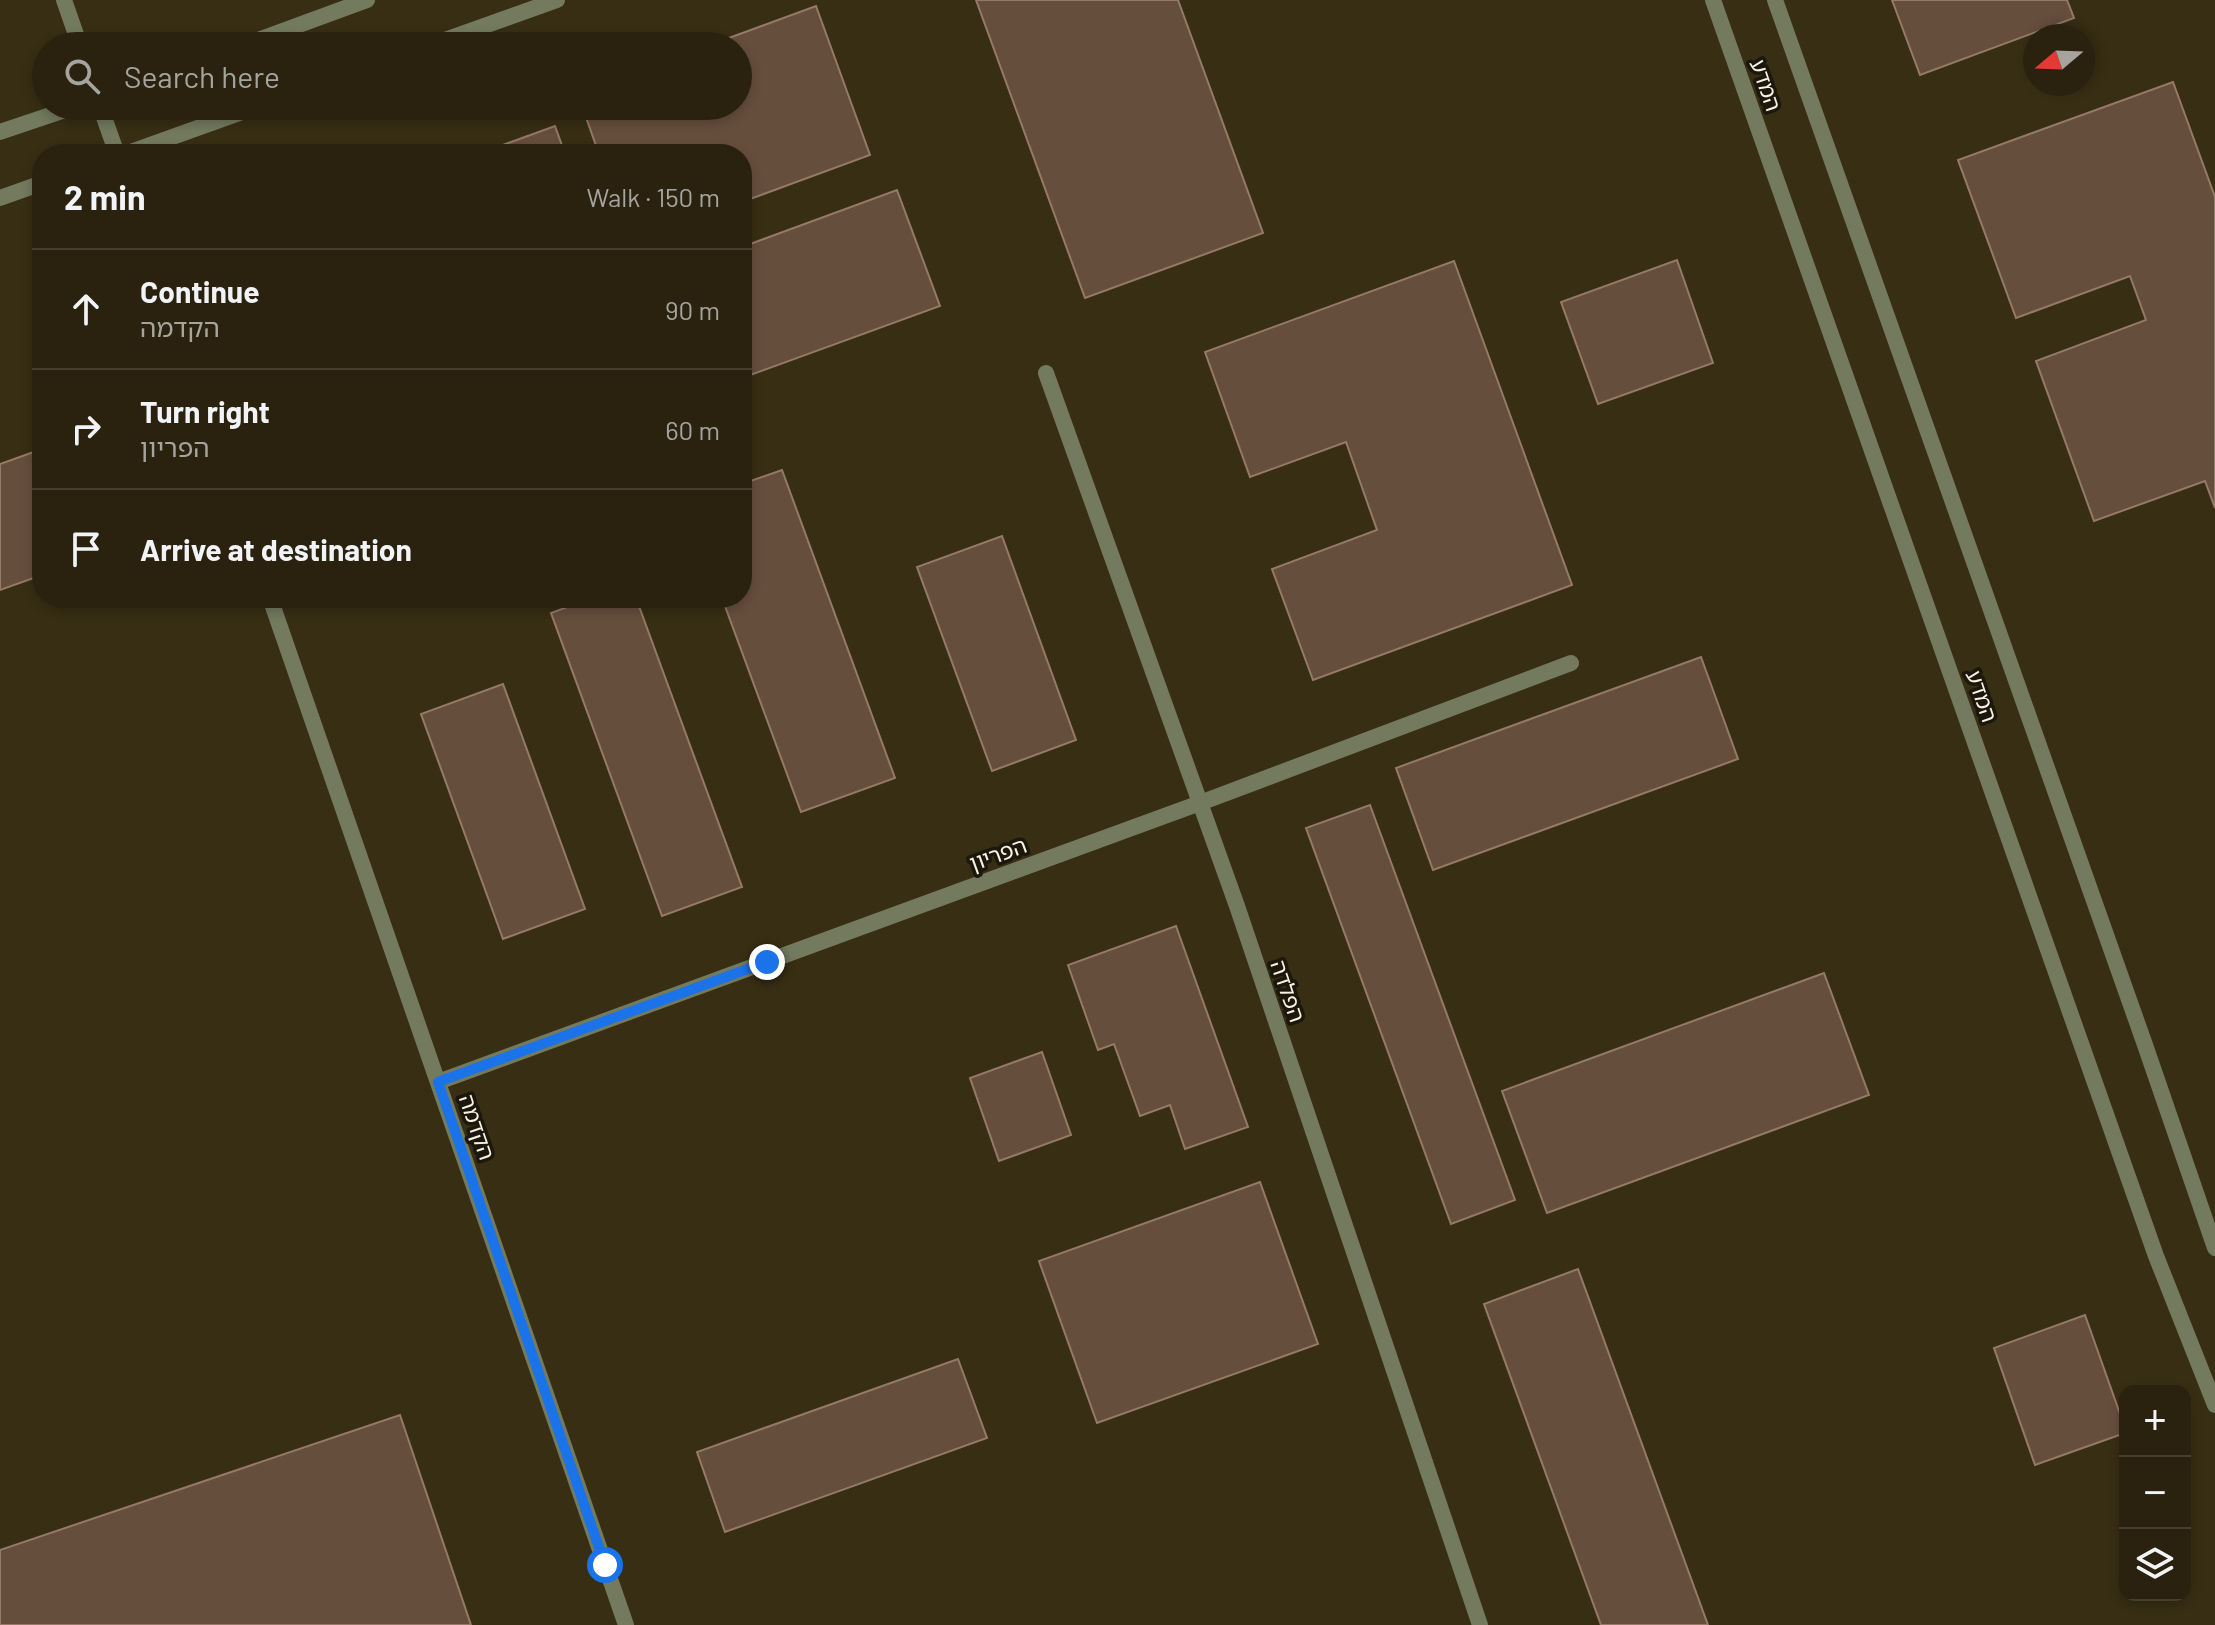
<!DOCTYPE html>
<html lang="en">
<head>
<meta charset="utf-8">
<style>
	:root { --surface:#2a220f; --page:#322a18; --text:#f1f3f6; --muted:#a5a49e; --line:#463f2f }
	body { margin:0; font-family:Barlow,"Noto Sans Hebrew",sans-serif; background:var(--page); color:var(--text) }
	.controls { position:absolute; right:24px; bottom:24px; display:grid; overflow:hidden; border-radius:16px; box-shadow:0 4px 12px #0003 }
	.controls button { width:72px; height:72px; display:grid; place-items:center; padding:0; border:0; border-bottom:2px solid var(--line); background:var(--surface); color:var(--text); font:40px sans-serif }
	.compass { position:absolute; left:2023px; top:24px; width:72px; height:72px; border-radius:50%; background:var(--surface); box-shadow:0 4px 12px #0003; rotate:251deg }
	.stop { position:absolute; width:24px; height:24px; margin:-18px; border:6px solid #1a73e8; border-radius:50%; background:#fff }
	.stop.end { background:#1a73e8; border-color:#fff; box-shadow:0 2px 8px #0008 }
	.list { margin:0; padding:0; list-style:none }
	h2 { display:flex; justify-content:space-between; align-items:center; height:104px; margin:0; padding:0 32px; font-size:34px }
	h2 small { font-size:26px; font-weight:400; color:var(--muted) }
	.list li { display:grid; grid-template-columns:52px 1fr auto; gap:24px; align-items:center; box-sizing:border-box; height:120px; padding:0 32px; border-top:2px solid var(--line) }
	.list b { display:block; font-size:30px; white-space:nowrap }
	.list p { margin:0; font-size:26px; white-space:nowrap; color:var(--muted) }
	.list em { font-size:26px; font-style:normal; color:var(--muted) }
	.icon { flex:none; width:44px; height:44px; fill:none; stroke:currentColor; stroke-width:2; stroke-linecap:round; stroke-linejoin:round }
	.map { position:relative; flex:none; width:2215px; height:1625px; overflow:hidden }
	.search { position:absolute; background:var(--surface); box-shadow:0 4px 12px #0003; left:32px; top:32px; width:720px; height:88px; display:flex; align-items:center; gap:20px; box-sizing:border-box; padding:0 28px; border-radius:44px; color:var(--muted); font-size:30px }
	.panel { position:absolute; background:var(--surface); box-shadow:0 4px 12px #0003; left:32px; top:144px; width:720px; height:464px; border-radius:32px }
	.map>svg:first-child { display:block }
</style>
</head>
<body>
<div class="map">
<svg width="2215" height="1625" viewBox="0 0 2215 1625">
	<rect width="100%" height="100%" fill="#382e14"/>
	<!-- building -->
	<path fill="#664e3c" stroke="#947a67" stroke-width="2" d="M976,0h202l85,233 -178,65z
		M1892,0h175l7,18 -154,57z
		M816,6l54,149 -128,47v-48h-143l-17,-48h156v-60h-31z
		M2173,82l42,115v311l-10,-27 -111,40 -58,-160 110,-41 -16,-44 -114,42 -58,-158z
		M555,126l10,28h-87z
		M897,190l43,116 -198,72v-131z
		M1677,260l36,103 -115,41 -37,-102z
		M1454,261l118,324 -259,95 -41,-111 105,-39 -31,-88 -96,35 -45,-125z
		M42,449v126l-42,15v-126z
		M782,470l113,308 -94,34 -79,-214h20v-114z
		M1002,536l74,204 -84,31 -75,-204z
		M592,598h44l106,289 -80,29 -111,-303z
		M1701,657l37,102 -305,111 -37,-102z
		M503,684l82,225 -82,30 -82,-225z
		M1370,805l145,395 -64,24 -145,-396z
		M1176,926l72,201 -63,22 -15,-44 -30,11 -26,-72 -16,6 -30,-85z
		M1824,973l45,122 -322,118 -45,-122z
		M1042,1052l29,83 -72,26 -29,-83z
		M1260,1182l58,162 -221,79 -58,-162z
		M1578,1269l130,356h-107l-117,-321z
		M2085,1315l40,113v5l-90,32 -41,-117z
		M958,1359l29,79 -262,94 -28,-80z
		M400,1415l71,210h-471v-75z"/>
	<g fill="none" stroke-linecap="round" stroke-linejoin="round">
		<!-- minor -->
		<path stroke="#737a5e" stroke-width="16" d="M64,0l16,46
			M100,106l17,48
			M1046,373l191,533 243,719
			M270,598l356,1027
			M438,1082l762,-279 371,-140"/>
		<!-- tertiary -->
		<path stroke="#737a5e" stroke-width="16" d="M1713,0l443,1256 59,149
			M1775,0l369,1042 71,206
			M242,46l125,-46
			M428,46l129,-46
			M0,132l77,-26
			M125,154l134,-48
			M0,198l42,-15"/>
	</g>
	<g fill="none" stroke-linecap="round" stroke-linejoin="round">
		<!-- route -->
		<path stroke="#1a73e8" stroke-width="10" d="M605,1565l-167,-483 329,-120"/>
	</g>
	<g text-anchor="middle" stroke-width="7" stroke-linejoin="round" paint-order="stroke">
		<!-- street labels -->
		<g font-size="22" fill="#f8f2e2" stroke="#1b170c">
			<text transform="translate(1766 85) rotate(71)" y="8">המדע</text>
			<text transform="translate(1982 696) rotate(71)" y="8">המדע</text>
			<text transform="translate(998 854) rotate(-20)" y="8">הפריון</text>
			<text transform="translate(1288 991) rotate(71)" y="8">הפלדה</text>
			<text transform="translate(477 1127) rotate(71)" y="8">הקדמה</text>
		</g>
	</g>
</svg>
<div class="controls">
<button>+</button>
<button>−</button>
<button><svg class="icon" aria-label="layers" viewBox="0 0 24 24"><path d="M12 4l9 5-9 5-9-5zM3 14l9 5 9-5"/></svg></button>
</div>
<svg class="compass" viewBox="-18 -18 36 36"><path d="M0-13l5 13h-10z" fill="#e53935"/><path d="M0 13l5-13h-10z" fill="#a5a49e"/></svg>
<div class="stop" style="left:605px;top:1565px"></div>
<div class="stop end" style="left:767px;top:962px"></div>
<div class="search"><svg class="icon" aria-label="search" viewBox="0 0 24 24"><circle cx="10" cy="10" r="6"/><path d="M15 15l6 6"/></svg>Search here</div>
<section class="panel">
<h2>2 min<small>Walk · 150 m</small></h2>
<ul class="list">
<li><svg class="icon" aria-label="ahead" viewBox="0 0 24 24"><path d="M12 20V5M6 11l6-6 6 6"/></svg><div><b>Continue</b><p>הקדמה</p></div><em>90 m</em></li>
<li><svg class="icon" aria-label="right" viewBox="0 0 24 24"><path d="M7 20v-9h11M14 6l5 5-5 5"/></svg><div><b>Turn right</b><p>הפריון</p></div><em>60 m</em></li>
<li><svg class="icon" aria-label="arrive" viewBox="0 0 24 24"><path d="M6 21V4h12l-3 4 3 4H6"/></svg><div><b>Arrive at destination</b></div></li>
</ul>
</section>
</div>
</body>
</html>
